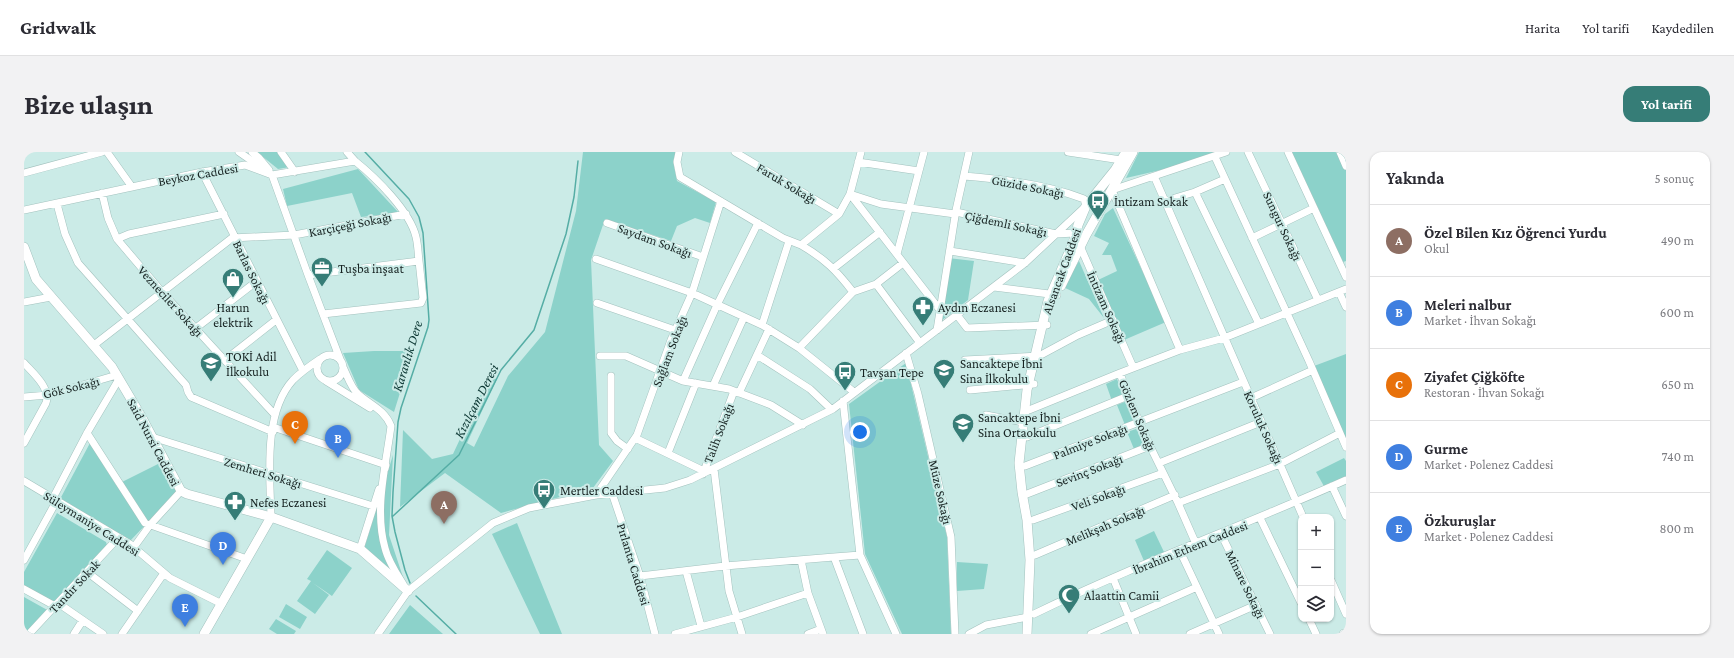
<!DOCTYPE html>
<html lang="tr">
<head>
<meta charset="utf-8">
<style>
	:root { --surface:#fff; --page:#f2f2f3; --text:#2b2b33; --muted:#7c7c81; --line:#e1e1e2; --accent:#367d77 }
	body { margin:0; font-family:"Crimson Pro",serif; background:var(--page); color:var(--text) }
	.controls { position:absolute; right:12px; bottom:12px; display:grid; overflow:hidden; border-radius:8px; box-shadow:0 1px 3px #0004 }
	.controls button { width:36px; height:36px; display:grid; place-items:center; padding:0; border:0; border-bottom:1px solid var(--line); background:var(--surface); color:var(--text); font:20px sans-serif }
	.you { position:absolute; left:836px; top:280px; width:14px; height:14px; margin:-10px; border:3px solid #fff; border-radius:50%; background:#1a73e8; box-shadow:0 0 0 6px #1a73e833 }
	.badge { display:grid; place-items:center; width:26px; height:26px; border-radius:50%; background:var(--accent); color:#fff; font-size:13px; font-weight:700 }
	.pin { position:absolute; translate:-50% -33px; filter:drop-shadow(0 1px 2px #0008) }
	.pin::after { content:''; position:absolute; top:21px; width:14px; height:12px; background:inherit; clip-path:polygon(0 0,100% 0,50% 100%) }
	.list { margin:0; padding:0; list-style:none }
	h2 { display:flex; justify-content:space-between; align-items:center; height:52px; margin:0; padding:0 16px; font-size:17px }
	h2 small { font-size:13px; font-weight:400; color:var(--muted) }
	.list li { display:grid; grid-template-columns:26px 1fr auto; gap:12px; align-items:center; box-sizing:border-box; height:72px; padding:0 16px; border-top:1px solid var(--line) }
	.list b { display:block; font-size:15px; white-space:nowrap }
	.list p { margin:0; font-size:13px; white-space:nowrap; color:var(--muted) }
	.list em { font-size:13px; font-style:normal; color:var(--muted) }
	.icon { flex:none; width:22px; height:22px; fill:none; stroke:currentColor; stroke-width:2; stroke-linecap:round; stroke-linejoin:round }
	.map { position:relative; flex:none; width:1322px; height:482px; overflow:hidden; border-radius:12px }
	header { display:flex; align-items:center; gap:24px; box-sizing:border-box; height:56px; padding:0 20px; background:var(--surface); border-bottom:1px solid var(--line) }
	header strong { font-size:19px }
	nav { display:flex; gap:22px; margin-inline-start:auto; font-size:14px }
	.intro { display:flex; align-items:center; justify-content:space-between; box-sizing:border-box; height:96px; padding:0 24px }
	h1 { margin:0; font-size:28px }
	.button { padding:10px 18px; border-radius:12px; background:var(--accent); color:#fff; font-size:14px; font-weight:700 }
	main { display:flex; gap:24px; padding:0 24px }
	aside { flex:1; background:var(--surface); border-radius:12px; box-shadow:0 1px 3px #0004 }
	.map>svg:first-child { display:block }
</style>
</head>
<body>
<header>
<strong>Gridwalk</strong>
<nav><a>Harita</a><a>Yol tarifi</a><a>Kaydedilen</a></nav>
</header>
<div class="intro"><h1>Bize ulaşın</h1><a class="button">Yol tarifi</a></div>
<main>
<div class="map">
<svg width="1322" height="482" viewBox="0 0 1322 482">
	<rect width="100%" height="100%" fill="#cbebe7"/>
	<!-- green -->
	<path fill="#8cd2ca" d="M233,0h22l11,15 -12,2z
		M559,0h93l-3,9 4,20 39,21 -6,21 -15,-5 -18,8 -6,15 -66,-22 -14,41 8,185 14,16 -20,27 -92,25 -56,-40 -45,34 3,-77 29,29 21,-5 36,-77 8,2 -30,64 7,4 34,-71 37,-44 31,-121z
		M1115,0h83l-22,9 -74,17z
		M1268,0h54v109l-3,1z
		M334,17l41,44 -38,4 -9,-24 -65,13 -4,-17z
		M1089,56l53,114 -42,18 -26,-60 19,-9 -6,-16h-9l7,-12 -15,-7 11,-22z
		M924,106l26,3 -6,39 -31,24z
		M1055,109l25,57 -15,-19 -26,-12z
		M350,199h39l-19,61 -35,-22 -16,-37z
		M1322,202v88l-32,-76z
		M882,211l41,174 4,97h-49l-37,-80 -16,-150z
		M1093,227l6,17 -11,5 -6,-17z
		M1103,249l8,20 -10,4 -8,-20z
		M1115,276l7,17 -12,4 -7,-17z
		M66,291l26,42 44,-22 17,29 -47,49 -71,-40z
		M369,303l-4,80 15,45 -3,2 -37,-33z
		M1320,306l2,3v17l-21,10 -9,-16z
		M33,361l49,29 2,6 -53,56 -31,-16v-16z
		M493,371l45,111h-22l-48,-100z
		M1130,379l10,21 -20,9 -9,-21z
		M303,398l25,18 -20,28 -19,-13 16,12 -14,19 -18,-13 14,-20 -4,-2z
		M933,410l31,2 -4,25 -27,2z
		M0,445l25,14 -23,23h-2z
		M262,452l21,13 -7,12 -21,-12z
		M386,453l33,29h-54z
		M252,467l20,12 -2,3h-17l-8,-5z"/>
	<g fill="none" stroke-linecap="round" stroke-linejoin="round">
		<!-- stream -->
		<path stroke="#55ada5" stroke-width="1.5" d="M341,0l44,47 10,18 4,16 6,87 -1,7 -27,81 -3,14 -5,70 -1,24 3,16 10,38 5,13
			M369,364l66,-61 42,-85 33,-40 32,-96 8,-37 4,-36
			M392,444l40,38"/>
		<!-- street casing -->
		<g stroke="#a3c2be" stroke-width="8">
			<path id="street" d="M83,0l25,35
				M215,0l33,23 83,-14c20,16 55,50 61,76 2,8 2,16 3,24l-111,14
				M228,0l7,6 10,12
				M257,0l14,20
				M323,0l8,9
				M655,0l-2,10 3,15 103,61 18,7 38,-31 11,-20 11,-42
				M711,0l104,62
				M1044,0l53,8
				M1224,0l70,148
				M1264,0l58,125
				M1316,0l6,14
				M1191,5l94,204 37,86
				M834,10l61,9
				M178,20l101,199
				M0,21l78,-21
				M1130,24l72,-24
				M1201,27l-30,13 64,132
				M78,41l6,25 9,21 45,53 113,123
				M697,49l-29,92 70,32
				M1141,49l30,-9
				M33,52l8,30 13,29 108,122 2,7 3,5 82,35
				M0,58l178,-38 43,-7 27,10 36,100 32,84
				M932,60l100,22 19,-1
				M583,71l96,34
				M1228,86l62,-30
				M93,87l12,-5 95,-20
				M765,89l-27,84 37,23
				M777,93c24,14 35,25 52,47
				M1056,94l53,121
				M926,99l75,12
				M873,102l27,-102
				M879,111l-27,21 44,59
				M810,116l46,-36
				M970,135l63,8
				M1315,140l7,15
				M0,150l27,-5
				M573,151l78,27
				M916,158l-90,-116 31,10 74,10
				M299,162l98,-11 2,-5 -4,-37
				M933,163l10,13 80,-3
				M172,176l61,-47
				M913,178l19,-120 13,-58
				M70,193l138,-107 62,-3 112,-21
				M1156,198l-68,-160 42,-14 149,341
				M882,201l12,41 33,143 4,97
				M293 216a13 13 0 1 1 26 0a13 13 0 1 1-26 0Z
				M733,203l53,34 21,20
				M576,204h26l57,25 34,-76 41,-82
				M201,208l51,-40
				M941,208l74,-4 39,-21 35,-15
				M0,211c9,10 27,25 22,40l-22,40
				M319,215c4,8 8,21 15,27 12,11 26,15 33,32 -5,39 -17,83 -6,122 3,13 11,25 18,36
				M1096,221l60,-23 44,-12 122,-49
				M587,224v57l6,8 11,8
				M302,229l44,27
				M659,229l46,8 42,16 32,20
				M689,234l31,-69
				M946,238l64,-6
				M830,240l-55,-44 54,-56 23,-8
				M715,241l30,-64
				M0,245l24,-2 69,-20
				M1227,246l62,-28
				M1005,258l91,-37 8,23 22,50 28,57
				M962,263l37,7
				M249,275l113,38 -1,4
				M63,281l58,90 102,36
				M128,285l221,69
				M1003,285l101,-41
				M611,286l69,33
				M644,301l28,-70
				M1135,311l102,-41
				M1001,314l218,-84
				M690,317l15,122 13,43
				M679,322l31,-83
				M0,329l106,63 40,34 52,26
				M1308,334l14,30
				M588,341l28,83 15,58
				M1003,342l123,-48
				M572,343l41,-60 34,-95 21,-47 -96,-34
				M29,346l34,-65 32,-54
				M247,365c-1,-42 -8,-104 22,-137 8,-8 18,-15 27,-21
				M1236,366l41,85
				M1009,368l130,-47
				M1197,382l49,100
				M1172,392l-18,-41 102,-39 60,-31
				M110,395l16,-22 31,-34
				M336,397l19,-60
				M1156,399l39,83
				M836,403l36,79
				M1011,403l140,-60
				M810,405l26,-2 -17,-154
				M0,408l33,-60
				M777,408l7,33
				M662,419l15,55
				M63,420l51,39
				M616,424l85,-10 109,-9 29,77
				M1089,426l23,56
				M1307,428l15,34
				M0,437l31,17
				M34,451l45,31
				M1010,462c102,-50 209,-88 312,-134
				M1285,467l7,15
				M5,482l89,-96
				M50,482l9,-14
				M98,482l42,-61
				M354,482l30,-43 85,-68 36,-15 67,-13 69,-7 25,-8 143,-71 192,-146 61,-57 -2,-7c-36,-14 -81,-20 -120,-23
				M651,482l62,-17 71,-24 15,41
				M784,482l13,-5
				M945,482l17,-9 42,-8
				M1067,482l106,-47
				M1166,482l66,-29"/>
		</g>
		<!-- secondary casing -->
		<g stroke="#a3c2be" stroke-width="10">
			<path id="secondary" d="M0,95l12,32 76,88 29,49 40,75 6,3 84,23 89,32 48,42
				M1037,134l25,-51 47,-83
				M180,482l67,-117
				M1003,482l3,-74 -3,-40 -5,-28 -3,-29 8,-73 21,-89 25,-58 5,-18 8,-19 29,-36 11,-18
				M1320,482h2"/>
		</g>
		<!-- street -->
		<use href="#street" stroke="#fff" stroke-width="7"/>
		<!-- secondary -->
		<use href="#secondary" stroke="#fff" stroke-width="9"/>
	</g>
	<!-- icons -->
	<defs>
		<g id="bus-pin" transform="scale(1.15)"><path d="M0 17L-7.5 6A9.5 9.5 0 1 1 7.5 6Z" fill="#367d77" stroke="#cbebe7"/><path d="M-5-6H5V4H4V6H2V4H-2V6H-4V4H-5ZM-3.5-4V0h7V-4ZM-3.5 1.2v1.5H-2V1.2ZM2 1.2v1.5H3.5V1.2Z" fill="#fff"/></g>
		<g id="office-pin" transform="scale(1.15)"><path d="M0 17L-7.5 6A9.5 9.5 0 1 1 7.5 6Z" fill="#367d77" stroke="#cbebe7"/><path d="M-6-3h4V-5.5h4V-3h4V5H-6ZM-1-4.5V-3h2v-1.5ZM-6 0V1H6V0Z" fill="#fff"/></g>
		<g id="shop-pin" transform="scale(1.15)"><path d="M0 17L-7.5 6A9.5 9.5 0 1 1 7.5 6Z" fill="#367d77" stroke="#cbebe7"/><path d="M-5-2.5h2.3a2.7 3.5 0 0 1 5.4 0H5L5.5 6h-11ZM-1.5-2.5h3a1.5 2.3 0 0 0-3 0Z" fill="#fff"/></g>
		<g id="pharmacy-pin" transform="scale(1.15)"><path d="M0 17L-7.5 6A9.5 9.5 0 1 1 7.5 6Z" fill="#367d77" stroke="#cbebe7"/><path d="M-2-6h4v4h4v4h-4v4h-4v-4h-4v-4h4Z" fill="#fff"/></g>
		<g id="school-pin" transform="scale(1.15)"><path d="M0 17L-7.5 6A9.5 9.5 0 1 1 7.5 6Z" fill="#367d77" stroke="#cbebe7"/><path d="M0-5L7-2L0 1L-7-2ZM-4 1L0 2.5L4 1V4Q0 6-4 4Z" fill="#fff"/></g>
		<g id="mosque-pin" transform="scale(1.15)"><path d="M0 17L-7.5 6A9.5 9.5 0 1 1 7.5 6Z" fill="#367d77" stroke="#cbebe7"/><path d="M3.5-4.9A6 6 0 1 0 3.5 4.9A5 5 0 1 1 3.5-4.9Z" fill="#fff"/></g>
	</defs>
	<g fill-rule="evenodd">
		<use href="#bus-pin" x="1074" y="49"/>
		<use href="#office-pin" x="298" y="116"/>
		<use href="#shop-pin" x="209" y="127"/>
		<use href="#pharmacy-pin" x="899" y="155"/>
		<use href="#school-pin" x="187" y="211"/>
		<use href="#school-pin" x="920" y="218"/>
		<use href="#bus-pin" x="821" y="220"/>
		<use href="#school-pin" x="939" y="272"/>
		<use href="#bus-pin" x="520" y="338"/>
		<use href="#pharmacy-pin" x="211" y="350"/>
		<use href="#mosque-pin" x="1045" y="443"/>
	</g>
	<g text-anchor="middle" stroke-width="4" stroke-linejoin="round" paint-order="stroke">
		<!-- street labels -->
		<g font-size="13" fill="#172322" stroke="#cbebe7">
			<text transform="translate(174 22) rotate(-10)" y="5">Beykoz Caddesi</text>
			<text transform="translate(763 31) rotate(31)" y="5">Faruk Sokağı</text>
			<text transform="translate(1004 34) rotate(11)" y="5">Güzide Sokağı</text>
			<text transform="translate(982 71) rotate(12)" y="5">Çiğdemli Sokağı</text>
			<text transform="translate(326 72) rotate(-11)" y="5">Karçiçeği Sokağı</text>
			<text transform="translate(1259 74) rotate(65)" y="5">Sungur Sokağı</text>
			<text transform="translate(631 88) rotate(20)" y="5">Saydam Sokağı</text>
			<text transform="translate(1037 119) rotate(-70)" y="5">Alsancak Caddesi</text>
			<text transform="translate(228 120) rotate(64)" y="5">Barlas Sokağı</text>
			<text transform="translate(147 149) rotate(48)" y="5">Vezneciler Sokağı</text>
			<text transform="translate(1083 155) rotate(66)" y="5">İntizam Sokağı</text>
			<text transform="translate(645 199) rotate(-69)" y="5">Sağlam Sokağı</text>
			<text transform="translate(47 235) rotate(-14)" y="5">Gök Sokağı</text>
			<text transform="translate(1114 263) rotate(67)" y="5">Gözlem Sokağı</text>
			<text transform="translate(1240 275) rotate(66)" y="5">Koruluk Sokağı</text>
			<text transform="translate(694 281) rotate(-69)" y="5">Talih Sokağı</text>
			<text transform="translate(1066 289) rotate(-21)" y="5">Palmiye Sokağı</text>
			<text transform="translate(130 290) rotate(62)" y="5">Said Nursi Caddesi</text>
			<text transform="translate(1065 318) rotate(-21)" y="5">Sevinç Sokağı</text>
			<text transform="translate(239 320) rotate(17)" y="5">Zemheri Sokağı</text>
			<text transform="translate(917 340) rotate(77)" y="5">Müze Sokağı</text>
			<text transform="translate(1074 345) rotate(-20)" y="5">Veli Sokağı</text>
			<text transform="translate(68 371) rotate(32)" y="5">Süleymaniye Caddesi</text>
			<text transform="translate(1081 373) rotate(-23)" y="5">Melikşah Sokağı</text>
			<text transform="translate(1166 395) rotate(-22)" y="5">İbrahim Ethem Caddesi</text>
			<text transform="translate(610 412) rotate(73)" y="5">Pırlanta Caddesi</text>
			<text transform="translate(1222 432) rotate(64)" y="5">Minare Sokağı</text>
			<text transform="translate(50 434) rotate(-47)" y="5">Tandır Sokak</text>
		</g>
		<!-- poi labels -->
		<g font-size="13" fill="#172322" stroke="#cbebe7" text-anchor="start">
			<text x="1090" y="54">İntizam Sokak</text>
			<text x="314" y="121">Tuşba inşaat</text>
			<text x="209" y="160" text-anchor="middle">Harun<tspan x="209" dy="15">elektrik</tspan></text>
			<text x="914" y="160">Aydın Eczanesi</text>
			<text x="202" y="209">TOKİ Adil<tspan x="202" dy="15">İlkokulu</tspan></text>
			<text x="936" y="216">Sancaktepe İbni<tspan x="936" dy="15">Sina İlkokulu</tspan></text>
			<text x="836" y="225">Tavşan Tepe</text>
			<text x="954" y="270">Sancaktepe İbni<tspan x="954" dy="15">Sina Ortaokulu</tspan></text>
			<text x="536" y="343">Mertler Caddesi</text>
			<text x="226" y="355">Nefes Eczanesi</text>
			<text x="1060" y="448">Alaattin Camii</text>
		</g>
		<!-- water labels -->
		<g font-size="14" font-style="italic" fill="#0d3834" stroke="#cbebe7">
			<text transform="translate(383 204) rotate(-73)" y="5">Karanlık Dere</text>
			<text transform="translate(452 249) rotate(-63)" y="5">Kızılçam Deresi</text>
		</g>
	</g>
</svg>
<div class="controls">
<button>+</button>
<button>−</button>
<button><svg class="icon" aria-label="layers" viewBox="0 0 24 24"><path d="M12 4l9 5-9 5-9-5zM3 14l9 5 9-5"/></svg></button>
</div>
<div class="you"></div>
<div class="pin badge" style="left:420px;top:372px;background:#8d6e63">A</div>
<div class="pin badge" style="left:314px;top:306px;background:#3f7fe0">B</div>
<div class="pin badge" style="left:271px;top:292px;background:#e8710a">C</div>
<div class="pin badge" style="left:199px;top:413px;background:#3f7fe0">D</div>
<div class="pin badge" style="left:161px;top:475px;background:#3f7fe0">E</div>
</div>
<aside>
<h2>Yakında<small>5 sonuç</small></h2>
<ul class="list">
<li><span class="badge" style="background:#8d6e63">A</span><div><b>Özel Bilen Kız Öğrenci Yurdu</b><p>Okul</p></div><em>490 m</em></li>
<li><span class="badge" style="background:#3f7fe0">B</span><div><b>Meleri nalbur</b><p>Market · İhvan Sokağı</p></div><em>600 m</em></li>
<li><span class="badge" style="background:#e8710a">C</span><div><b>Ziyafet Çiğköfte</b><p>Restoran · İhvan Sokağı</p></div><em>650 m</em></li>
<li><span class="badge" style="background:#3f7fe0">D</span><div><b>Gurme</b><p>Market · Polenez Caddesi</p></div><em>740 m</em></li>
<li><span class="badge" style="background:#3f7fe0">E</span><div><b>Özkuruşlar</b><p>Market · Polenez Caddesi</p></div><em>800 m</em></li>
</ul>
</aside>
</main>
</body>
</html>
